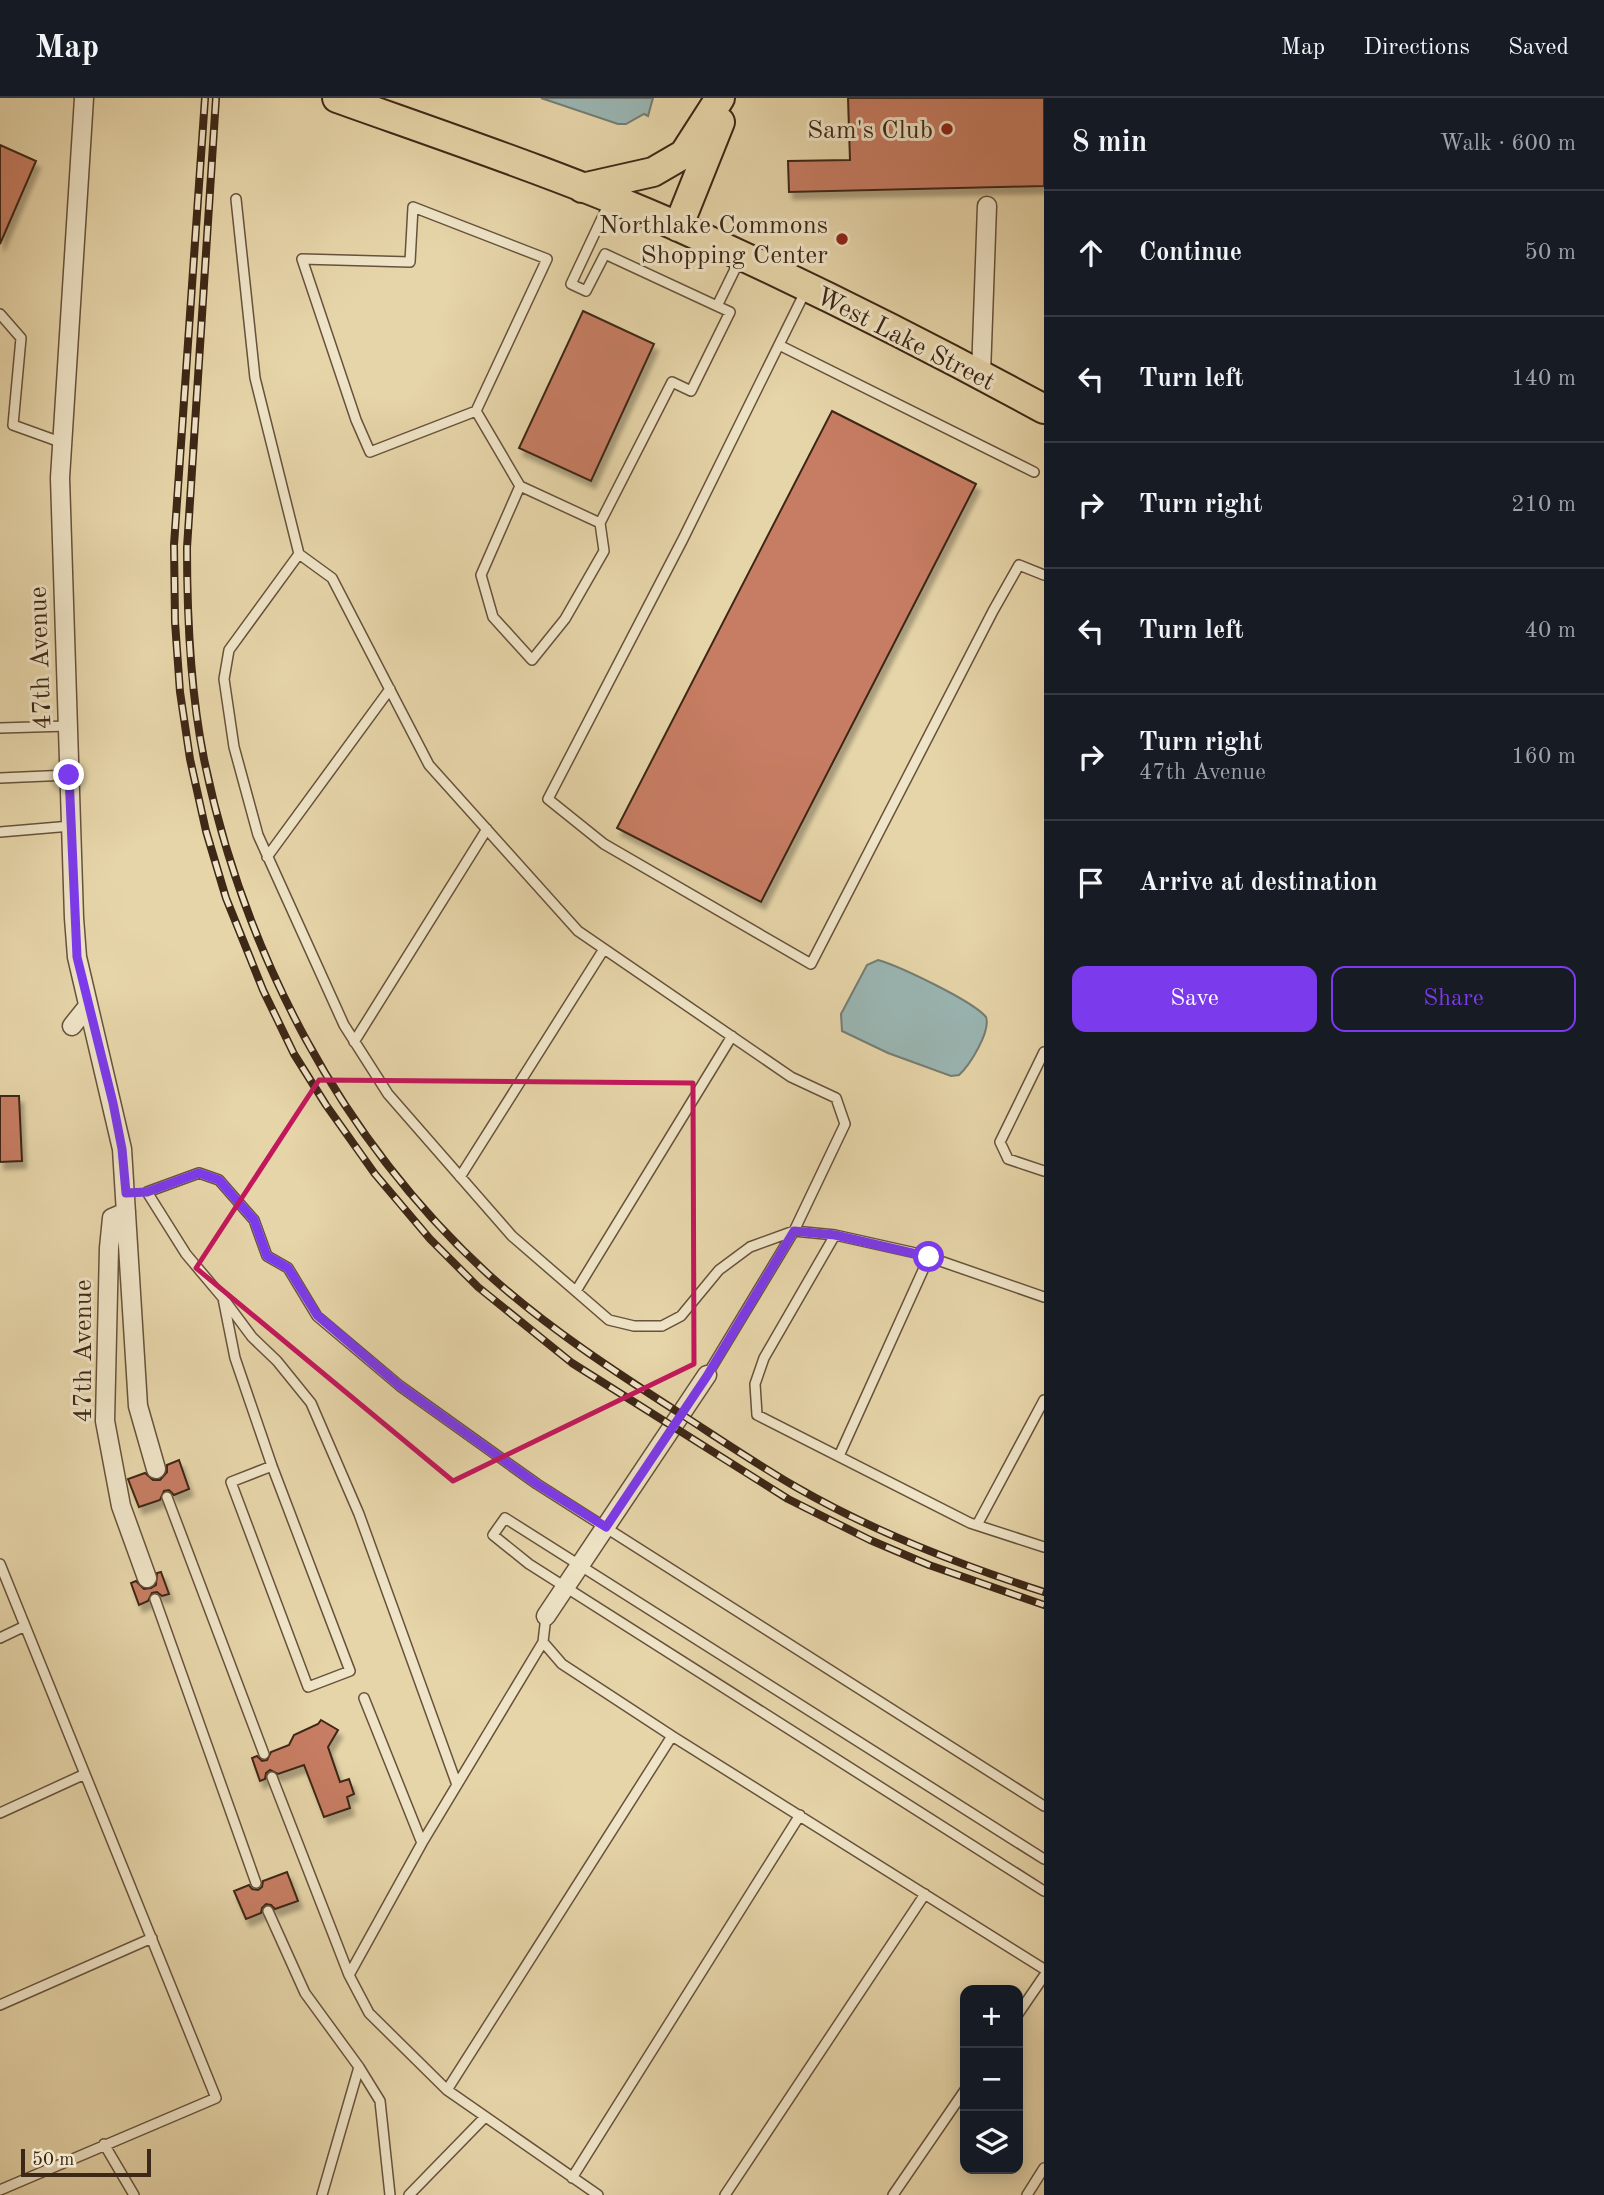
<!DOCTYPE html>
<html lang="en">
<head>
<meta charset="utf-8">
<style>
	:root { --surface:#171b24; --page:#20242c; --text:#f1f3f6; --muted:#9ea1a6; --line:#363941; --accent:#7c3aed }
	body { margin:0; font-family:"Old Standard TT",serif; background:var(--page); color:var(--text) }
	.controls { position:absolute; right:21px; bottom:21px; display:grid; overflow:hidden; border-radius:14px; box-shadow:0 4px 18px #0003 }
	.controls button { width:63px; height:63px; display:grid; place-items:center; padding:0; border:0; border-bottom:2px solid var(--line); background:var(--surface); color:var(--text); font:35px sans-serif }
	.scale { position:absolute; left:21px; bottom:18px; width:130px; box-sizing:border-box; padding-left:7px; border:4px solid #3d2716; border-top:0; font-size:19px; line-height:24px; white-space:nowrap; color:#3d2716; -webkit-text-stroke:5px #efe4c7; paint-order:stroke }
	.stop { position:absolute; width:21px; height:21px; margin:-16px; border:5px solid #7c3aed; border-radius:50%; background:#fff }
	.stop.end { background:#7c3aed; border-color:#fff; box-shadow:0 2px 7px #0008 }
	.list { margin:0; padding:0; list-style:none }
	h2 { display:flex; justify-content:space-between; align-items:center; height:91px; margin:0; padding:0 28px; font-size:30px }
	h2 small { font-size:23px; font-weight:400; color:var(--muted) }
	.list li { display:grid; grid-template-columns:46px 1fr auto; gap:21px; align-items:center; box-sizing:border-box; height:126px; padding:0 28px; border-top:2px solid var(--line) }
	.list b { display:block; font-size:26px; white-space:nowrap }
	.list p { margin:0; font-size:23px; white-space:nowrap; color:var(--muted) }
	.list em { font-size:23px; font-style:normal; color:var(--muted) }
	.actions { display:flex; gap:14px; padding:21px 28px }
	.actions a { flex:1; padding:16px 0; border:2px solid var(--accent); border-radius:14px; text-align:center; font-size:24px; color:var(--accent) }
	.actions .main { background:var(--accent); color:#fff }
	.icon { flex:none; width:38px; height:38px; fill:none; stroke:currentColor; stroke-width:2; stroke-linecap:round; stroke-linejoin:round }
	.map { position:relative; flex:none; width:1044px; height:2097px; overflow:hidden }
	header { display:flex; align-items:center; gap:42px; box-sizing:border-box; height:98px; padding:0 35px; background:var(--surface); border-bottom:2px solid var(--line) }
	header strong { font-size:33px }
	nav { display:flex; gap:38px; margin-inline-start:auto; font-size:24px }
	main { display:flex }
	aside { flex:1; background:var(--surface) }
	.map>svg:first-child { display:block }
</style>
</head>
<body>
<header>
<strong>Map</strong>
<nav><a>Map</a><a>Directions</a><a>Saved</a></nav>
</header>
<main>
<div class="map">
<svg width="1044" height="2097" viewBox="0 0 1044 2097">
	<defs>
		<filter id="shadow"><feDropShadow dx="4" dy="7" stdDeviation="2" flood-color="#0004"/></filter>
	</defs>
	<rect width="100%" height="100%" fill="#e6d5a9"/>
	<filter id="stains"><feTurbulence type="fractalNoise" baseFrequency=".00286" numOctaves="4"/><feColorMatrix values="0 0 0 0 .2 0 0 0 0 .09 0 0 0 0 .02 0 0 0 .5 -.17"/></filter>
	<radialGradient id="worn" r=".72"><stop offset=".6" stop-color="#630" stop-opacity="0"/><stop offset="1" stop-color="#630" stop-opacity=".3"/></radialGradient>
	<!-- water -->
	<path fill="#9ab6b3" stroke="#757d74" stroke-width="2" d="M541,0h112l-5,18 -4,-2 -18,10h-8z
		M878,862c21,6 95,41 108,57 5,14 -16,48 -27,58l-8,1 -63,-23 -46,-22 -1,-17 26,-49z"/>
	<!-- building -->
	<path fill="#c77d64" stroke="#3d2716" stroke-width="2" filter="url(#shadow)" d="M848,0h196v88l-255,6 -1,-31 62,-1z
		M0,47l36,16 -36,83z
		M583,213l71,33 -63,137 -72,-33z
		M832,313l144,73 -215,418 -144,-74z
		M0,998h19l3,65 -22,1z
		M179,1362l10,29 -15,6 -5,-5 -5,1 -4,9 -21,7 -11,-28 17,-6 8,7h7l7,-8v-7z
		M161,1474l8,22 -7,2 -5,-4 -5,1 -4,8 -9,4 -8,-22 5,-2 8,8 7,-1 5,-3 1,-12z
		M321,1622l17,10 -10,17 12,35 9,-3 5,15 -7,3 3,11 -26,9 -20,-52 -26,9 -8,-4 -4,3 -1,6 -5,2 -8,-23 5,-2 5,5 5,-1 4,-8 18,-7 5,-10 24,-11z
		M287,1774l11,29 -23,8 -4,-4 -5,-1 -4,4 -1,5 -15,6 -12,-28 15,-6 3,4 6,1 4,-3 1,-6z"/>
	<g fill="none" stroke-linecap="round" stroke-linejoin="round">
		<!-- lane casing -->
		<g stroke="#67523b" stroke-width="12">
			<path id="lane" d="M236,101l19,179 44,176
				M610,103l-39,83 15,7 19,-37 112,52 23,-47
				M806,192l-123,249 -135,260 56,45 207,120 182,-353 26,-46 25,10
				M0,216l21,24 -8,87 50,18
				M779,247l255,127
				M476,313l-106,41 -14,-32 -54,-161 108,3 3,-55 134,52 -71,152 44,75
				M600,425l-80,-37 -39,89 12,42 39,43 33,-41 39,-68 -4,-28 72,-141 19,9 39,-79 -13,-6
				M0,630l68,-2
				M0,680l69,-3
				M0,734l71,-6
				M267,759l123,-168
				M354,944l133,-213
				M1044,954l-44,90 8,17 36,12
				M460,1079l144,-228
				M835,1137l-71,123 -9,26 2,31 213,108 74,24
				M576,1193l156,-255
				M226,1204l26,35 25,24 34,42 48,111 98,271
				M707,1277l87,-144 -44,16 -31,23 -38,46 -19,10h-28l-25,-6 -97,-84 -124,-142 -44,-69 -86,-190 -24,-88 -10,-68 5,-29 70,-96 33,24 97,187 149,166 213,146 45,21 9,26 -51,107 41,4 85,19 124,43
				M839,1358l90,-199
				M272,1368l-41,16 77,205 42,-16 -78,-205 -37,-108 -12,-60 -37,-44 -39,-62 52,-19 20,7 35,40 13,36 21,12 29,48 83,70 137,98 507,322
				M167,1399l97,257
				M977,1427l67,-125
				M0,1466l216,534 -216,92
				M155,1501l101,284
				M0,1540l25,-12
				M364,1600l58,145
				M672,1638l372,233
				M272,1679l77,198 20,38 78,77 225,-354 -110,-72 -19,-22 3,-26
				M0,1715l85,-39
				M1044,1761l-539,-341 -12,17 36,29 515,327
				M268,1813l37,82 54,74 21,34 10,94
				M349,1877l73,-132 121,-201
				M0,1907l152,-67
				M1018,1916l26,-38
				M447,1992l151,105
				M104,2046l30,51
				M572,2080l228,-363
				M322,2097l37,-128
				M409,2097l76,-78
				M725,2097l200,-301
				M893,2097l72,-105
				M1027,2097l17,-27"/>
		</g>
		<!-- street casing -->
		<g stroke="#67523b" stroke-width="21">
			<path id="street" d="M84,0l-24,380 14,440 3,39 45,192 16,257 18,63
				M981,276l6,-168
				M72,928l16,-20
				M126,1114l-14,6 -3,30 -4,173 16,85 26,72
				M546,1518l161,-241"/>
		</g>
		<!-- primary casing -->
		<g stroke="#3d2716" stroke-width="32">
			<path id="primary" d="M337,0c115,41 231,80 342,129 124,56 246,117 365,182
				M582,90l71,-16 31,-18 36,-56
				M678,129l42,-105"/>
		</g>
		<!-- lane -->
		<use href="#lane" stroke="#efe4c7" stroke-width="9"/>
		<!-- street -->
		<use href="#street" stroke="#efe4c7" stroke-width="18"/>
		<!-- primary -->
		<use href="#primary" stroke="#e6d5a9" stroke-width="28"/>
		<!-- rail casing -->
		<g stroke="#3d2716" stroke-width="8">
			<path id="rail" d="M205,0l-31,447 1,77 5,70 10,67 16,72 20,67 37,92 31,64 32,51 49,69 55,65 48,48 94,76 216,136 82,41 59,25 115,40
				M216,0l-29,450c0,70 3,142 17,211 40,195 137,381 285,516 60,54 128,98 195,141 37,24 74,49 112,71 78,45 162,77 248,105"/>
		</g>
		<!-- rail -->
		<use href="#rail" stroke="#efe4c7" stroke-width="5" stroke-dasharray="16" stroke-linecap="butt"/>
	</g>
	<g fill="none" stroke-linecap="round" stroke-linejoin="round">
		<!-- route -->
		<path stroke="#7c3aed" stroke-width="9" d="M69,677l8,182 36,146 9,46 4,44 21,-1 52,-19 20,7 35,40 13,36 21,12 29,47 83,71 137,98 69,43 101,-151 87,-145 41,4 94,22"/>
	</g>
	<!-- marked area -->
	<path fill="none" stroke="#c2185b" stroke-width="5" stroke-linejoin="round" d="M319,982l374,3 1,281 -241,117 -257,-213z"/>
	<!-- markers -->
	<g fill="#8f2418" stroke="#efe4c7" stroke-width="2.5">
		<circle cx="947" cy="31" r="7"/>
		<circle cx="842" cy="141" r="7"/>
	</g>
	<g text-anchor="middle" stroke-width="6" stroke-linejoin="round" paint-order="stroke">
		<!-- poi labels -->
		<g font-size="26" fill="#3d2716" stroke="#efe4c7" text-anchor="end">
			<text x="933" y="40">Sam's Club</text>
			<text x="828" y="135">Northlake Commons<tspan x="828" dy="30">Shopping Center</tspan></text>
		</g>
		<!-- street labels -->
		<g font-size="26" fill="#3d2716" stroke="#efe4c7">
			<text transform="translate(906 240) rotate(27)" y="9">West Lake Street</text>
			<text transform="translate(39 560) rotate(-92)" y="9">47th Avenue</text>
			<text transform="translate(82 1253) rotate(-90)" y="9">47th Avenue</text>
		</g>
	</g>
	<rect width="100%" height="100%" filter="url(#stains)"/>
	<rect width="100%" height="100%" fill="url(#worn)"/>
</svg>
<div class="controls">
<button>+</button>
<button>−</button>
<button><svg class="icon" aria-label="layers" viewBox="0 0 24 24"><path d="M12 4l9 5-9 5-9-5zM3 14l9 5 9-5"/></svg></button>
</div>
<div class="scale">50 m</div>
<div class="stop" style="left:929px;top:1159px"></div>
<div class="stop end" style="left:69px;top:677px"></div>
</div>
<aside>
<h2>8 min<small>Walk · 600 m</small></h2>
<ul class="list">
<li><svg class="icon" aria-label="ahead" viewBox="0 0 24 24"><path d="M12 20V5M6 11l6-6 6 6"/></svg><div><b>Continue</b></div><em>50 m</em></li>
<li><svg class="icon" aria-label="left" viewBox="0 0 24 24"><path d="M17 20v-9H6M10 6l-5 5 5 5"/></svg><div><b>Turn left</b></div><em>140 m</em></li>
<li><svg class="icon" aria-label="right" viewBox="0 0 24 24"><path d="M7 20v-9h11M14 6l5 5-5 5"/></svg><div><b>Turn right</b></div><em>210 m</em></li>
<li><svg class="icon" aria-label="left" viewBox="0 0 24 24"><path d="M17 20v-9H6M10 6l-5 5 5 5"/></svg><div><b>Turn left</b></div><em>40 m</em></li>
<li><svg class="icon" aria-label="right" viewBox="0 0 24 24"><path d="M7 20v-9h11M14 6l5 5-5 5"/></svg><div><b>Turn right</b><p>47th Avenue</p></div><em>160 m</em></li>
<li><svg class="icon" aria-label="arrive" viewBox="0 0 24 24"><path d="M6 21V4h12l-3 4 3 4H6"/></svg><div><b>Arrive at destination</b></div></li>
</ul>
<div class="actions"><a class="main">Save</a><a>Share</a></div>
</aside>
</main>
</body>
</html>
